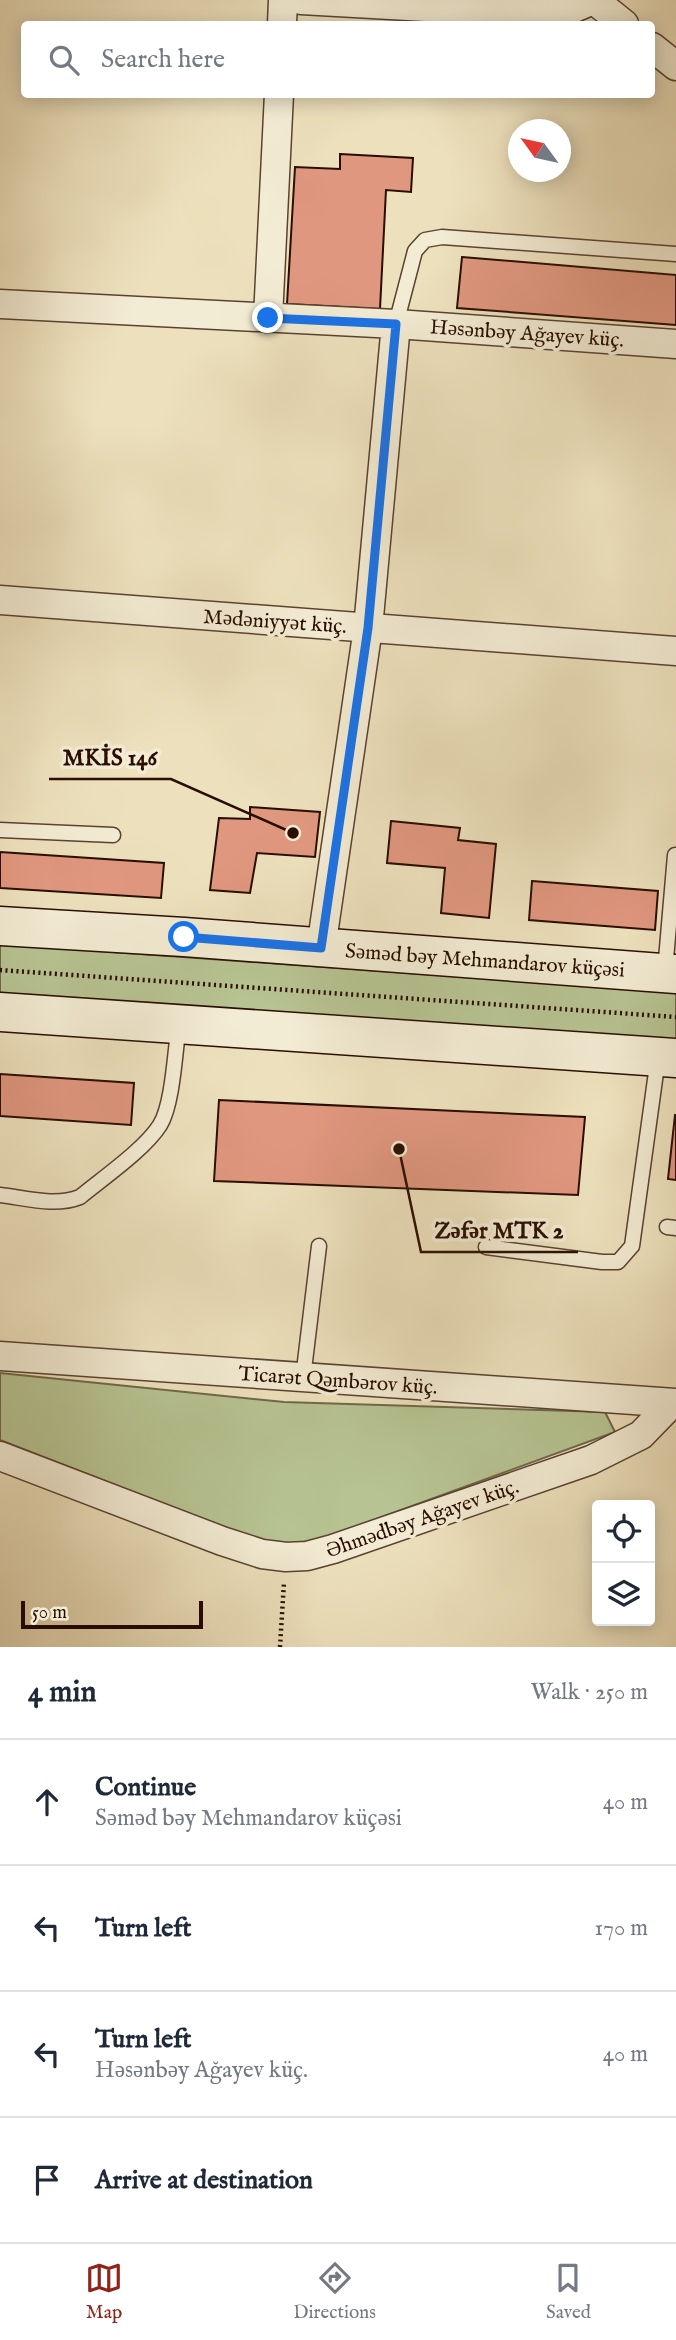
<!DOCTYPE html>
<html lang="en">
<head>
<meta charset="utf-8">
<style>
	:root { --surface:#fff; --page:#f6f6f7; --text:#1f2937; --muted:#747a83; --line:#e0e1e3; --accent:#8f2418 }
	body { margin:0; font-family:"IM FELL English",serif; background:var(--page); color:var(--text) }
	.controls { position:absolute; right:21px; bottom:21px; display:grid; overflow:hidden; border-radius:7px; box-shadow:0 4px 18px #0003 }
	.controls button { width:63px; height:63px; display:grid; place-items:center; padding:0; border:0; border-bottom:2px solid var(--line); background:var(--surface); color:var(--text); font:35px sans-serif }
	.compass { position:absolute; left:508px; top:119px; width:63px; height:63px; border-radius:50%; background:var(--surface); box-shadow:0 4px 18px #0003; rotate:303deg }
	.scale { position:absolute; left:21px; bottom:18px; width:182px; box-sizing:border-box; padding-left:7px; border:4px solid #290d01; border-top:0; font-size:19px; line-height:24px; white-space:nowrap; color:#290d01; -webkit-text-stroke:5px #f3ecd4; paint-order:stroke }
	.stop { position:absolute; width:21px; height:21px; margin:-16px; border:5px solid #1a73e8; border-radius:50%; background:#fff }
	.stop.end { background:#1a73e8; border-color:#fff; box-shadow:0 2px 7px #0008 }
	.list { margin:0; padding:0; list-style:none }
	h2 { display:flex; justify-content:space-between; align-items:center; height:91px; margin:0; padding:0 28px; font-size:30px }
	h2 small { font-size:23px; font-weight:400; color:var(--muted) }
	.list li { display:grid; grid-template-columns:46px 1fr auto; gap:21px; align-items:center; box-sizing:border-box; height:126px; padding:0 28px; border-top:2px solid var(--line) }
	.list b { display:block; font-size:26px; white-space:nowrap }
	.list p { margin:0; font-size:23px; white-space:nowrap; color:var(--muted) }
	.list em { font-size:23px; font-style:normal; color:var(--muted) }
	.icon { flex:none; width:38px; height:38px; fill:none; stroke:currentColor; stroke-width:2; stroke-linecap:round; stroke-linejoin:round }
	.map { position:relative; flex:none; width:676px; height:1647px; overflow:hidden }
	.search { position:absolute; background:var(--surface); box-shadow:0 4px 18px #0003; left:21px; right:21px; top:21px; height:77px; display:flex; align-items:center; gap:18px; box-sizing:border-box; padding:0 24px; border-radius:7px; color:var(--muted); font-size:26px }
	.sheet { height:595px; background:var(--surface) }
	nav { display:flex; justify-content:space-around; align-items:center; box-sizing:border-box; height:98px; border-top:2px solid var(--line); background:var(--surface); font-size:19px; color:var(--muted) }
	nav a { display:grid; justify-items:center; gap:4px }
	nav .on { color:var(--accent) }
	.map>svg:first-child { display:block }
</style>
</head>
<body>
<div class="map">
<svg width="676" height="1647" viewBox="0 0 676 1647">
	<rect width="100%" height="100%" fill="#ede1bd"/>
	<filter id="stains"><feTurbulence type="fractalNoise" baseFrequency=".00286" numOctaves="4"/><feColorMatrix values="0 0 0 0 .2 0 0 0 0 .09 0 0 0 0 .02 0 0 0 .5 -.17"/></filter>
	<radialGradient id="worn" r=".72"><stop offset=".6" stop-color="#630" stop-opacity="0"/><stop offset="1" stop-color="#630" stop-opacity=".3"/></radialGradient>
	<!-- park -->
	<path fill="#b7c392" stroke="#70684a" stroke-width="2" d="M0,944l676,48v52l-676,-49z
		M0,1373l284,29 321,10 10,20 -302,110 -29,3 -25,-4 -259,-101z"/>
	<!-- building -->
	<path fill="#e0977f" stroke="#290d01" stroke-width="2" d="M340,154l73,4 -2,34 -25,-2 -6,119 -93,-5 8,-137 45,2z
		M462,257l214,18v50l-219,-17z
		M250,807l70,5 -5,45 -58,-4 -7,40 -40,-3 9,-72 31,1z
		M391,821l69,7 -2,12 38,4 -7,74 -48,-5 4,-45 -58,-5z
		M0,852l164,11 -3,35 -161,-10z
		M532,881l126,10 -3,39 -126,-10z
		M0,1074l134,9 -3,42 -131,-9z
		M219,1100l366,17 -7,78 -364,-14z
		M675,1115h1v65l-8,-1z"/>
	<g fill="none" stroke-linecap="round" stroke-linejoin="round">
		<!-- service casing -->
		<g stroke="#5a4230" stroke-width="17">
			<path id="service" d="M396,324l19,-73 10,-11 17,-3 234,17
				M0,830l113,5
				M665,971l10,-116
				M0,1195c26,3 55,12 80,2 23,-19 65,-48 80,-72 13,-21 15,-75 19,-101
				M667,1227l9,1
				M486,1247l116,15h16l14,-16 26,-188
				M303,1378l16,-132"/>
		</g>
		<!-- minor casing -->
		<g stroke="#5a4230" stroke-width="31">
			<path id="minor" d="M301,0l233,13 38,-4 21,-9
				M594,0l30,24
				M282,24l1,-24
				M652,47l24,19
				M0,304l396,20 280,20
				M268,318l11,-224
				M0,600l676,51
				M321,948l47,-320 28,-304
				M0,1356l676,47
				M0,1456l222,85 40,13 24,3 21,-1 26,-7 258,-89 50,-25 31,-32"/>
		</g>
		<!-- secondary casing -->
		<g stroke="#290d01" stroke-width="41">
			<path id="secondary" d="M0,926l184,11 492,37
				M0,1012l676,46"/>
		</g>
		<!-- path -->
		<path stroke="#290d01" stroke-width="4.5" stroke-dasharray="2 3.5" stroke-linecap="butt" d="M0,970l676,47
			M280,1647l4,-65"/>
		<!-- service -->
		<use href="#service" stroke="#f3ecd4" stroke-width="14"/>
		<!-- minor -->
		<use href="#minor" stroke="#f3ecd4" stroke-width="28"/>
		<!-- secondary -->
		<use href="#secondary" stroke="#f3ecd4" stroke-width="38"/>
	</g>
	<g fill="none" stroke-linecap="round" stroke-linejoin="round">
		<!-- route -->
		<path stroke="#1a73e8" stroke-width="9" d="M184,937l137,11 47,-320 28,-304 -128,-6"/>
	</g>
	<g text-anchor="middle" stroke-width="7" stroke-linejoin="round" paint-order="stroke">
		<!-- street labels -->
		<g font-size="21" fill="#290d01" stroke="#f3ecd4">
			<text transform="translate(527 333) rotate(4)" y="7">Həsənbəy Ağayev küç.</text>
			<text transform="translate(275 621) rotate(4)" y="7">Mədəniyyət küç.</text>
			<text transform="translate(485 960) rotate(4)" y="7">Səməd bəy Mehmandarov küçəsi</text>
			<text transform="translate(338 1380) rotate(4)" y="7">Ticarət Qəmbərov küç.</text>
			<text transform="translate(422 1518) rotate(-19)" y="7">Əhmədbəy Ağayev küç.</text>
		</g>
	</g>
	<!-- callouts -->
	<path fill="none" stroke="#290d01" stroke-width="2.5" d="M293 833L171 779H49M399 1149L421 1252H578"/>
	<g fill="#290d01" stroke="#f3ecd4" stroke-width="2.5">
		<circle cx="293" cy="833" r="7"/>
		<circle cx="399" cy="1149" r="7"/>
	</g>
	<g font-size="23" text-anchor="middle" font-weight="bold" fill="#290d01" stroke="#f3ecd4" stroke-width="7" stroke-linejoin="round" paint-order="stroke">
		<text x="110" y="765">MKİS 146</text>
		<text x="499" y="1238">Zəfər MTK 2</text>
	</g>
	<rect width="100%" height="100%" filter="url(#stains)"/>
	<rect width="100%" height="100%" fill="url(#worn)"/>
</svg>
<div class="controls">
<button><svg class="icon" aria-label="locate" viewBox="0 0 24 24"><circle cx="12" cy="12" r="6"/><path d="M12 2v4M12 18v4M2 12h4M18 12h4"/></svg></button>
<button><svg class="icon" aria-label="layers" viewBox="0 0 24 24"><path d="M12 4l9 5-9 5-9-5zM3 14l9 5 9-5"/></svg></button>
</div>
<svg class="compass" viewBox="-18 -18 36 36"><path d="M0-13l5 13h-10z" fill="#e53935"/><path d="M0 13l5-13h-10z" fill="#747a83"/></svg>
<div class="scale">50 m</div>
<div class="stop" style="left:184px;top:937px"></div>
<div class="stop end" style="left:268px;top:318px"></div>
<div class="search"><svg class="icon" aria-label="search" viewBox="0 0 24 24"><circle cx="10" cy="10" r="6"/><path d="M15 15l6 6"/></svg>Search here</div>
</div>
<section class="sheet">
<h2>4 min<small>Walk · 250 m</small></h2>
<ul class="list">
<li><svg class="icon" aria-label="ahead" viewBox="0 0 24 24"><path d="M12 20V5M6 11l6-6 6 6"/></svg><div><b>Continue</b><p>Səməd bəy Mehmandarov küçəsi</p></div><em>40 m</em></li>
<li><svg class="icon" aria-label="left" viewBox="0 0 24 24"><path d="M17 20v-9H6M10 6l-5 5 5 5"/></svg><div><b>Turn left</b></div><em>170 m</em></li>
<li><svg class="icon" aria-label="left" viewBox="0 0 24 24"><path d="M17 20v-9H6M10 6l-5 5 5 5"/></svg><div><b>Turn left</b><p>Həsənbəy Ağayev küç.</p></div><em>40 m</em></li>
<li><svg class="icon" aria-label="arrive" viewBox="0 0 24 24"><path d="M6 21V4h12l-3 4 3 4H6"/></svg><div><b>Arrive at destination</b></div></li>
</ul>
</section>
<nav>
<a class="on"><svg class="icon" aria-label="map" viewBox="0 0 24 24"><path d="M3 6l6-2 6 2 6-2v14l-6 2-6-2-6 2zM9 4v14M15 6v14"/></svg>Map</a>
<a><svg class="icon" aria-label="directions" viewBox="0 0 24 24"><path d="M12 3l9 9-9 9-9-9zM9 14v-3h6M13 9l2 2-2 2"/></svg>Directions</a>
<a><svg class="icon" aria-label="saved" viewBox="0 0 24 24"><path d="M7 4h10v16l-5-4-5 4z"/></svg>Saved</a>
</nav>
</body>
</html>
